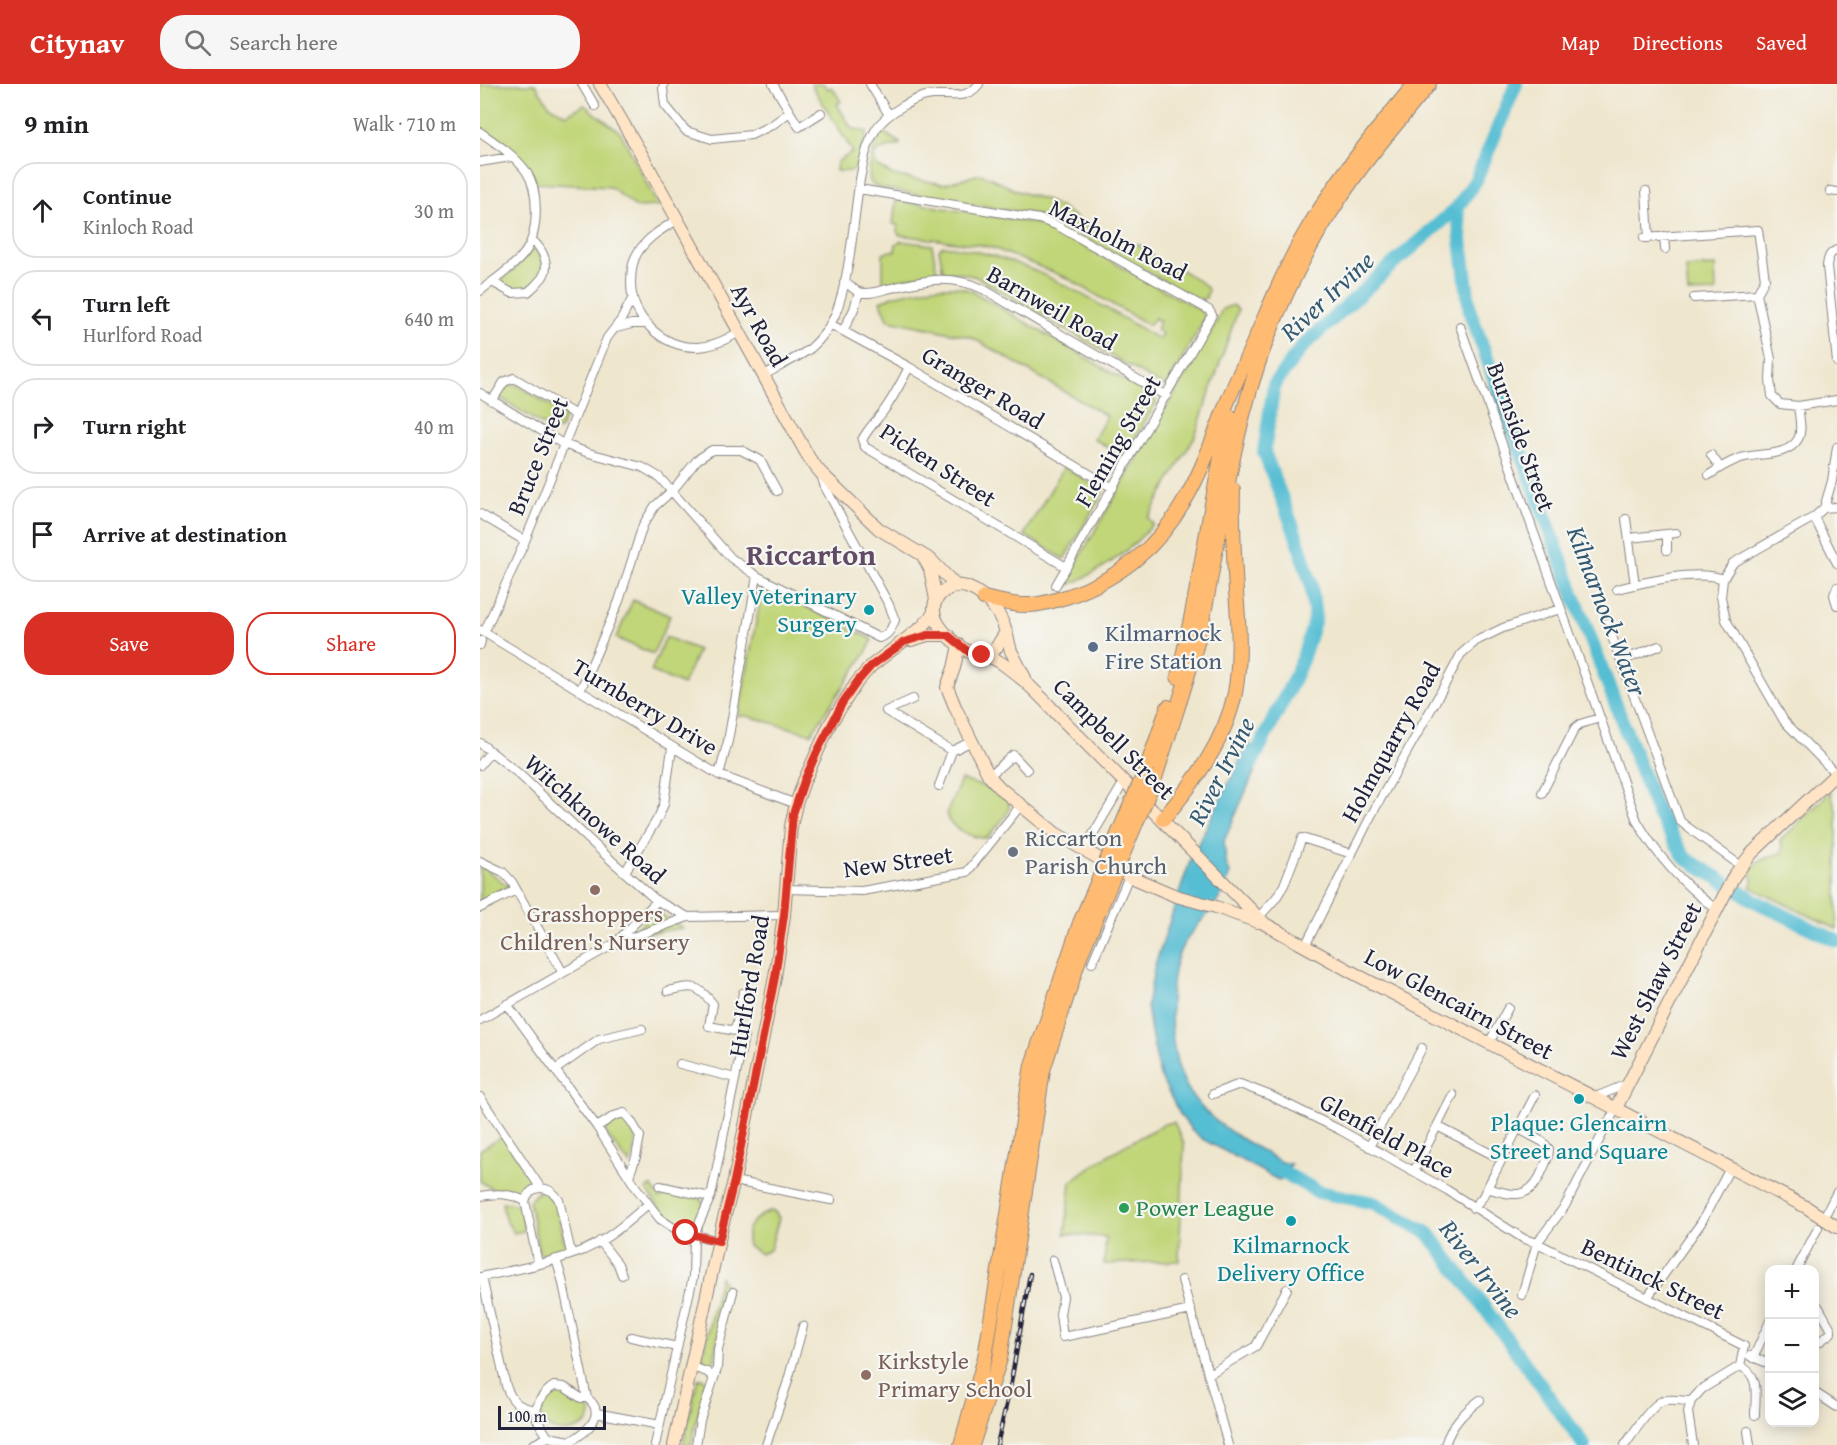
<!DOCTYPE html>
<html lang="en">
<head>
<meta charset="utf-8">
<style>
	:root { --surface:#fff; --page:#f6f6f6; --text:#202124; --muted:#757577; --line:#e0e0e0; --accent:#d93025 }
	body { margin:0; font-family:"Gentium Book Plus",serif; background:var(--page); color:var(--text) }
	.controls { position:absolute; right:18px; bottom:18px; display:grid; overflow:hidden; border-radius:12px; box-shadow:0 3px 15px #0003 }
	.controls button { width:54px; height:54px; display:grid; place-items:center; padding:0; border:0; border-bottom:2px solid var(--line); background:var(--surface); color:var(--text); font:30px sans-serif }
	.scale { position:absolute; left:18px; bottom:15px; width:108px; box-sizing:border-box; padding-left:6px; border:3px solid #22223b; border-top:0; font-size:16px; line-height:21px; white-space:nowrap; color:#22223b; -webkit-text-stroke:4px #f6f6f2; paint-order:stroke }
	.stop { position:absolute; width:18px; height:18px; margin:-14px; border:4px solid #d93025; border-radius:50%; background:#fff }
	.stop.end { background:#d93025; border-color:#fff; box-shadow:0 2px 6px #0008 }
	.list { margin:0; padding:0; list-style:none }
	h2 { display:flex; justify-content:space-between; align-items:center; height:78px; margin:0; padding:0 24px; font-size:26px }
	h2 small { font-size:20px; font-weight:400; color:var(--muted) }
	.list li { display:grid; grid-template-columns:39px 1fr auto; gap:18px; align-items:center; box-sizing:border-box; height:96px; margin:0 12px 12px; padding:0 12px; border:2px solid var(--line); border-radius:24px }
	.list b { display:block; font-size:22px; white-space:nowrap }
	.list p { margin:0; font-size:20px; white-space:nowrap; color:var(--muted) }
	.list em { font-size:20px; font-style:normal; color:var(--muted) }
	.actions { display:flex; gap:12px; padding:18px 24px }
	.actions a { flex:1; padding:14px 0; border:2px solid var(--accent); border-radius:24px; text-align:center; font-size:21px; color:var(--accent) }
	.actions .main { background:var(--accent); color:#fff }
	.icon { flex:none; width:33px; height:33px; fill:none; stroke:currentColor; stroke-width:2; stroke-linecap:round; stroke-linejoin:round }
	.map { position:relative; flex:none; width:1357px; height:1361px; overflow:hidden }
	header { display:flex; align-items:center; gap:36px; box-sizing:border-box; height:84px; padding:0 30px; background:var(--accent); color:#fff }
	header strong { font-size:28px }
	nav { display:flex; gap:33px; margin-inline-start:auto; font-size:21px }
	.search { width:420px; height:54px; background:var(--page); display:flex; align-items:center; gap:15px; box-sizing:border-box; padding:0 21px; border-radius:24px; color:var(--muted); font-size:22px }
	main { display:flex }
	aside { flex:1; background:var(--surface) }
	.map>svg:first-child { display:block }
</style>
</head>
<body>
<header>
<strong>Citynav</strong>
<div class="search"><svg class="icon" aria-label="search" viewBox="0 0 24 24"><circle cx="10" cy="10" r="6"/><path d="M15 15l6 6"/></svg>Search here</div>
<nav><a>Map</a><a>Directions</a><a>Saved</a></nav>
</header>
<main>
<aside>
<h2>9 min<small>Walk · 710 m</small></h2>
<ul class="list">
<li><svg class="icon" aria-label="ahead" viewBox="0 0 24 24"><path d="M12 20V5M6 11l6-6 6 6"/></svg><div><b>Continue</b><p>Kinloch Road</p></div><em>30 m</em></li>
<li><svg class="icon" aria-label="left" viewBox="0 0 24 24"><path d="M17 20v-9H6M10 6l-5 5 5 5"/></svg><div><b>Turn left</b><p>Hurlford Road</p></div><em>640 m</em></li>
<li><svg class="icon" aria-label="right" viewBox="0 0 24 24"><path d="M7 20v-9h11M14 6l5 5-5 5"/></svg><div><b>Turn right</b></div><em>40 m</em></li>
<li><svg class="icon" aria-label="arrive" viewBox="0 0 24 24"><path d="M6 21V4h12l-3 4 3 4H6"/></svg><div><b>Arrive at destination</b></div></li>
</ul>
<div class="actions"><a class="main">Save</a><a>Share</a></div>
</aside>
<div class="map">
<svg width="1357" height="1361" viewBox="0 0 1357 1361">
	<rect width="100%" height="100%" fill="#f6f6f2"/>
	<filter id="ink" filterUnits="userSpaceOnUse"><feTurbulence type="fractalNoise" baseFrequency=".0167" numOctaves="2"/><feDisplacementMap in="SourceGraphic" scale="12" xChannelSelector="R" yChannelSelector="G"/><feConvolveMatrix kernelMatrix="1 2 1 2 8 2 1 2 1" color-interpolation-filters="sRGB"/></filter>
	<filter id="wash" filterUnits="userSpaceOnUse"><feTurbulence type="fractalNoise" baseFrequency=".008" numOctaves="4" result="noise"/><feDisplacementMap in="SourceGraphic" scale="24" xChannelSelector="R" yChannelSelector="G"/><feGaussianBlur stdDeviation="1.35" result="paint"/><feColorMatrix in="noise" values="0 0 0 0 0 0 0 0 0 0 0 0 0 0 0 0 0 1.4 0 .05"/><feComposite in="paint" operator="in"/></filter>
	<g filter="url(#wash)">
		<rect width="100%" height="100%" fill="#efe6ce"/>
		<!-- green -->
		<path fill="#c1d679" stroke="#727c5a" stroke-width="1.5" d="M0,0h55l14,21 17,10 18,-10 37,28 37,73 -22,1 -26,-20 -73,-4 -8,-13 -49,-42z
			M331,0h13l4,5 4,-2 9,15 -4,2 14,24 16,4c-2,7 -4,13 -6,19 -3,19 -4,22 -25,20l1,-9 16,-10z
			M401,47l19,12 -1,2 -19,5 -7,6 4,10 16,9 19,4 32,5 36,-10 11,4 26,13 29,9 19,10 46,35 16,-2 15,3 24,22 7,3 9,-1 24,16 2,4 -2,8 -7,2 -152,-83 -166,-29c-3,-1 -7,-2 -9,-4 -8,-8 5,-44 9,-53z
			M416,116l149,25 157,86 3,7 -38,67 -4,1 -186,-109 -17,-4 -17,-1 -4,-23 4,-3c82,8 146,53 216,93l3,-5 -6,-5 4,-8 -5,-3 -5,6 -2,1 -81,-47 -71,-29 -15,-4 -82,-10 -2,-4 1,-6 -5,-1z
			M421,157l31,4 5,27 -31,6 -23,7v-31l7,-3h5l1,-7z
			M52,164l4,1c2,4 5,8 6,13 2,15 -12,28 -26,27 -5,0 -10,-2 -14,-4l-1,-4 22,-20z
			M1235,182l1,26 -28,1 -2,-25z
			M454,203h24l14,4 183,107 1,5 -32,54 -30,-18 13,-23 -136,-79 -82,-17 -9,-19 16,-6z
			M753,221l5,5 -43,126 -47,82 5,6c-28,33 -54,47 -92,65l156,-268 5,-12z
			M30,300l9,2 47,29 -6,15 -8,1 -53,-34 7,-11z
			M584,383l40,24 -40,68 -40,-24z
			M283,502l107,52 2,3 -5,10 -56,83 -64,-18h-9z
			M153,516l37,16 -17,38 -37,-16z
			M186,553l32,13 -15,35 -32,-14z
			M481,696c12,3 56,14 47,31 -5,10 -14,19 -21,27 -13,1 -31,-8 -39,-18l-1,-8z
			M1350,708l7,20v117l-87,-42 2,-4 -1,-14 8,-8 22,-8 2,-5 -3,-7z
			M0,784h4l24,18 -2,4 -26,12z
			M175,827l28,17 -54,8z
			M143,1034c19,14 12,28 7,47l-25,-33 4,-6z
			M694,1038l10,22 -5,117 -75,3 2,-27 -41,-3 6,-52c28,-24 61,-40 93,-58z
			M23,1052l24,35 5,13 -9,9 -21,-4 -8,1 -14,-9v-31z
			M171,1102l9,12 4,-3v-4h3l32,7 5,5 -8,20 -7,4c-23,-6 -30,-20 -43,-38z
			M64,1107l11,8 11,50 -2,2 -20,5 -5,-4 -10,-51 9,-9z
			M22,1118l19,3 3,26 -10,2 -9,-14z
			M290,1127l5,1 4,6 -9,32 -9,4 -13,-8c-5,-21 6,-27 22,-35z
			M240,1193l7,12 -12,62v9l-5,5h-3l-4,-3 -1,-4z
			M223,1294l5,7 -7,17 -10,43h-8l14,-64 1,-2z
			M74,1306c10,1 17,4 26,10 34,21 -21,45 -37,22 -6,-14 1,-23 11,-32z"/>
		<!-- water -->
		<path fill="#56bed3" stroke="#3c7087" stroke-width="1.5" d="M768,660l15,8 -39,89 2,22 4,10c-3,7 -4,15 -8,21 -11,20 -31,34 -41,55 -9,19 -10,42 -10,63 1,90 39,109 110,150l10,2 -11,17 -78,-42 -11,-10 -10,-13 -21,-40 -9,-44 -4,-26 8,-41 36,-107z"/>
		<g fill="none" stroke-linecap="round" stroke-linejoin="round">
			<!-- river -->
			<path stroke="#56bed3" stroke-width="14" d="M977,124l13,104 103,281 84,219 28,46 72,44 80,39
				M770,682l42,-83 10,-23 13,-41 -4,-35 -15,-49 -32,-83 10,-67 28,-38 82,-75 73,-64 19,-28 40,-96
				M791,1082l48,26 55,11 55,31 44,58 111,153"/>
		</g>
	</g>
	<g filter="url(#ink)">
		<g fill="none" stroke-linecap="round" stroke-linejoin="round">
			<!-- street casing -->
			<g stroke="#888484" stroke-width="10">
				<path id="street" d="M102,0l13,22
					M184,0l-1,4 2,17 21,26 26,8 39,-4 21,-10 18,-13
					M293,0l26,43 22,-14
					M390,0l19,31
					M0,48c16,11 34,23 46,39 14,21 13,65 -3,84 -12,14 -29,25 -43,36
					M0,78l31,-5
					M379,105l180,30 17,6 153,85 3,5 -156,270
					M1166,107l3,47
					M1350,107l7,1
					M197,136c-15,9 -29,17 -39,32 -6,9 -7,20 -7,31 0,34 30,64 65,64 16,0 30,-7 43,-15
					M1184,152l1,13
					M1164,154l114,-8 7,49 -8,15 14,65 -1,21 2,16 8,8 18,2 39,-6
					M1357,166c-8,3 -9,8 -10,16l10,96
					M12,198l20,11 16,-1c5,-4 10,-9 14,-14 9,-12 1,-29 -10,-38
					M364,198c6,2 9,8 15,10 9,3 20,-1 28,-3 36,-8 61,-16 96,0l183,107
					M1214,214l63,-4
					M350,240l79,43 204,121
					M980,242l177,495c20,35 46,64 79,88
					M136,244l16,-4h16
					M363,247l11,-22 5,-17
					M429,283c-8,16 -16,32 -27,46 -7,9 -15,17 -20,27l3,7 201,120
					M284,291c12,-7 37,-19 47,-27 10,-9 19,-21 24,-33 15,-37 18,-90 24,-130 4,-21 6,-38 17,-56 10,-15 39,-33 57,-34 18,-1 34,5 46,-11
					M0,309l83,51 26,9 53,14 17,10 72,81 26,18 122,62c10,-3 12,-9 16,-18l-6,-15 -64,-118 -4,-12
					M12,317l12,-19 10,-4 62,37
					M1231,371l9,12
					M1229,391c9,-6 18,-12 29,-16 18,-7 50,-1 60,-20 5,-9 1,-23 0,-33
					M1344,424l-10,9 -81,46 -10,16 -2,18 5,23 58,101 52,53
					M1344,424l8,-27 5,-34
					M1344,424l13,-1
					M0,430l45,27
					M1334,433l23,46
					M1146,435l9,66
					M1149,454l47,-5
					M1187,466v-16
					M1357,503l-3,8 3,10
					M1137,505c27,-7 80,-20 106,-10
					M1127,539l73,198 6,5 55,40
					M0,546l239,145 77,29
					M4,549l41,-92 82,-203 14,-18 12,-23
					M0,561l1,-4
					M1141,577l38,-15
					M100,607l39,-90 24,-76 12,-19 18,-16 24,-30 15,-10h29l19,10 17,31
					M433,615l-27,12 66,40 20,-10
					M0,659l39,31 93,87 45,40 31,16
					M0,681l10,-13
					M239,691l9,-34 29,-165
					M509,692l24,-21 14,15
					M459,702l13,-35
					M1062,709l33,-65 5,-4 20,-6
					M603,767l41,-69
					M0,777l23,11 9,10 51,91
					M145,788l34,-56 5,-12 8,-56
					M305,805l77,2 105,-19 54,-67
					M0,824l36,-18
					M778,834l18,-20 8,-13 18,-47 50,16
					M136,858l41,-41
					M825,862l67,-132 71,-126 18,-34 15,-13 27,-13 57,-19
					M612,879l37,-87
					M27,920l90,123 38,59 25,33 17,11 42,11
					M0,936l134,-76 74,-27 96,-2
					M255,947l8,-38
					M1009,959l19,-35
					M200,980l55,14
					M75,986l44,-31 43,-10
					M733,1010l27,-10 31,12 69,34 107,60 77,49 13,4 207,103 -4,20 -38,23 -11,12c-8,0 -21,-3 -29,0 -12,5 -29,33 -37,44
					M0,1013l60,90
					M1113,1014l34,-14
					M957,1042l64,33
					M117,1043l17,-11 10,-3 7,8 9,15 -4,21 -7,19
					M889,1063l53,-99
					M934,1087l39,-76
					M254,1097l97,19
					M180,1102l50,11
					M1007,1104c24,7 40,13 53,-12 4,-10 9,-17 9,-27l-6,-7 -26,-14
					M0,1112c17,-3 29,-3 45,5
					M993,1124l9,-10 53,-103
					M1344,1133l13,-25
					M120,1157l18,23 4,11
					M76,1175l6,20 25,119
					M573,1176l10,37 -3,17 3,23 128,-27
					M58,1180l-13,-63c6,-18 25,-16 34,-1l12,53
					M1316,1186l22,-42
					M0,1193c35,-7 71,-14 104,-27 23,-10 45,-29 64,-46
					M2,1193l24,109c6,16 12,21 29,24
					M702,1196l46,165
					M1042,1211l15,-52 28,-37 51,-98
					M1167,1214l54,-75 29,-55
					M151,1253l46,10
					M1334,1262l17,-13v-4l-13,-23
					M1270,1272l20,8
					M1273,1274l17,-37
					M1260,1282c21,9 15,30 15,49
					M212,1283l15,5 7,6 -14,42 -4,25
					M729,1290l47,-28 31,-57
					M234,1294l3,-9 1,-20 15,-57
					M74,1302l10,1 17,11h6c21,15 0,34 -16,43l-23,-4c-9,-15 -17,-19 -8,-37 4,-6 7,-10 14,-14z
					M1334,1308l23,15
					M1211,1317l-3,11 5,33
					M116,1329l64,12
					M1268,1347l2,14
					M52,1361l16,-8
					M175,1361l38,-168 1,-42 17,-39 33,-160 -3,-4 -32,-6 4,-22c-16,-20 -20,-19 -45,-13
					M286,1361l21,-61 16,-58
					M965,1361c6,-20 19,-33 35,-45"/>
			</g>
			<!-- secondary casing -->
			<g stroke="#888484" stroke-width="14">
				<path id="secondary" d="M120,0l39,66 170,308 11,14 59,57 52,31 25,26
					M444,474l6,11 6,31
					M526,548l5,19 14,27
					M431,556l17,-5h20
					M479,561l-5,23 -7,19 9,22 33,67 12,13 54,44 74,43 47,20 40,11 42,15
					M503,571l13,-7 10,-16c-5,-18 -19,-37 -37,-44 -9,-4 -18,-2 -26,4 -25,20 7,50 26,60 5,3 8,2 13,3 8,1 15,5 21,9 21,15 37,31 54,50l208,210 94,52 447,231 31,20
					M1136,1024l118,-232 18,-23 85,-80
					M194,1361l48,-219 12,-45 41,-204 9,-62 7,-89 5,-22 8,-23 26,-57 27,-42 14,-16 52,-40 11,-13"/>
			</g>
			<!-- primary casing -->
			<g stroke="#888484" stroke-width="16">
				<path id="primary" d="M504,514c15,3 30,8 45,7 14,0 27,-5 40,-9 50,-17 90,-50 116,-96 17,-29 28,-61 40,-92 9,-24 21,-47 31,-71 14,-32 27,-64 44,-95 32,-57 73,-108 115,-158
					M698,593c22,-86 31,-174 52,-260
					M667,683l21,-60
					M675,694c17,-55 37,-109 49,-165 18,-92 29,-186 63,-274 23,-59 54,-116 91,-167 22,-30 48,-59 71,-88
					M683,735c31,-36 62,-78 72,-126 6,-33 4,-68 1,-101 -2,-34 -4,-68 -3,-102
					M481,1361l24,-88 47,-292 48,-142
					M492,1361l28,-86 43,-289 37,-114 11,-26"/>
			</g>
			<!-- street -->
			<use href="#street" stroke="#fff" stroke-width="8"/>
			<!-- secondary -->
			<use href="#secondary" stroke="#ffe4c6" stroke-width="12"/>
			<!-- primary -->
			<use href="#primary" stroke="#ffbb71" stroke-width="14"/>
			<!-- rail casing -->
			<g stroke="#22223b" stroke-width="4.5">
				<path id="rail" d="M517,1361l13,-57 20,-114"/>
			</g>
			<!-- rail -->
			<use href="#rail" stroke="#f6f6f2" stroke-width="2" stroke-dasharray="7" stroke-linecap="butt"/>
			<!-- primary-bridge casing -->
			<g stroke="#888484" stroke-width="16" stroke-linecap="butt">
				<path id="primary-bridge" d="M600,839l67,-156
					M611,846l64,-152"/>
			</g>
			<!-- primary-bridge -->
			<use href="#primary-bridge" stroke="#ffbb71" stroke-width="14"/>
		</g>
	</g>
	<g fill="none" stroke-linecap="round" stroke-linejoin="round" filter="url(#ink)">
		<!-- route -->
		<path stroke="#d93025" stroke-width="8" d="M206,1149l33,8 15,-60 41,-204 9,-62 9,-101 11,-33 13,-29 26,-50 14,-20 14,-16 33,-24 24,-7h20l22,18 12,2"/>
	</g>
	<!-- markers -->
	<g fill="#0f9aa8" stroke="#f6f6f2" stroke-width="2">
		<circle cx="389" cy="526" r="6"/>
		<circle cx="1099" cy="1015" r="6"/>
		<circle cx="811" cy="1137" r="6"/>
	</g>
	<circle fill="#5c6f8a" stroke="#f6f6f2" stroke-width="2" cx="613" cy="563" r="6"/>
	<circle fill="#6b7280" stroke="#f6f6f2" stroke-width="2" cx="533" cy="768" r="6"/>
	<g fill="#8d6e63" stroke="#f6f6f2" stroke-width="2">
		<circle cx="115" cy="806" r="6"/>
		<circle cx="386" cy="1291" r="6"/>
	</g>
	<circle fill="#2e9e5b" stroke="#f6f6f2" stroke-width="2" cx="644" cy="1124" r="6"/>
	<g text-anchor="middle" stroke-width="4.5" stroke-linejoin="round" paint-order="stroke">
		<!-- street labels -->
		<g font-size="24" fill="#22223b" stroke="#f6f6f2">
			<text transform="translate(638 156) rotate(27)" y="8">Maxholm Road</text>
			<text transform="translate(572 224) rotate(30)" y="8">Barnweil Road</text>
			<text transform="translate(279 241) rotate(61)" y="8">Ayr Road</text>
			<text transform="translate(503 304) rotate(31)" y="8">Granger Road</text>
			<text transform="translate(1041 353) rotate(70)" y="8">Burnside Street</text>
			<text transform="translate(638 357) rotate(-60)" y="8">Fleming Street</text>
			<text transform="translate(58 372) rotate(-68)" y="8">Bruce Street</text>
			<text transform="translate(458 381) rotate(33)" y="8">Picken Street</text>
			<text transform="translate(165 623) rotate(31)" y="8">Turnberry Drive</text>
			<text transform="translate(634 655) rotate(45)" y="8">Campbell Street</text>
			<text transform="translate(911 658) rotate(-61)" y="8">Holmquarry Road</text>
			<text transform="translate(115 735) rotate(42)" y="8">Witchknowe Road</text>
			<text transform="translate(418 778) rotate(-8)" y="8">New Street</text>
			<text transform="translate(1176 897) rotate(-63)" y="8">West Shaw Street</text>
			<text transform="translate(269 902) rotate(-80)" y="8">Hurlford Road</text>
			<text transform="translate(979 920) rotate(28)" y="8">Low Glencairn Street</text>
			<text transform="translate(907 1052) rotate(29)" y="8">Glenfield Place</text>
			<text transform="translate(1173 1195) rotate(26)" y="8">Bentinck Street</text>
		</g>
		<!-- culture labels -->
		<g font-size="24" fill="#0d838f" stroke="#f6f6f2">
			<text x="377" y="520" text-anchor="end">Valley Veterinary<tspan x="377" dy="28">Surgery</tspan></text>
			<text x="1099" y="1047">Plaque: Glencairn<tspan x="1099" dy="28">Street and Square</tspan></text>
			<text x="811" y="1169">Kilmarnock<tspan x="811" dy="28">Delivery Office</tspan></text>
		</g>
		<!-- service labels -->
		<g font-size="24" fill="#4e5e75" stroke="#f6f6f2" text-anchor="start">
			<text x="625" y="557">Kilmarnock<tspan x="625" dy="28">Fire Station</tspan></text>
		</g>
		<!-- worship labels -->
		<g font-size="24" fill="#5b616d" stroke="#f6f6f2" text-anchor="start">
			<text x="545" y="762">Riccarton<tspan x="545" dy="28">Parish Church</tspan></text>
		</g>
		<!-- education labels -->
		<g font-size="24" fill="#785e54" stroke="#f6f6f2">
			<text x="115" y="838">Grasshoppers<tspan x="115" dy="28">Children's Nursery</tspan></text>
			<text x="398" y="1285" text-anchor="start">Kirkstyle<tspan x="398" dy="28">Primary School</tspan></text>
		</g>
		<!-- leisure labels -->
		<g font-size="24" fill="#27864d" stroke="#f6f6f2" text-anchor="start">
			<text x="656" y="1132">Power League</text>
		</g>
		<!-- water labels -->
		<g font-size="26" font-style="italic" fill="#345970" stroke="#f6f6f2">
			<text transform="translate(847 212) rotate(-43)" y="9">River Irvine</text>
			<text transform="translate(1127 527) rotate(69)" y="9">Kilmarnock Water</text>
			<text transform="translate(741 687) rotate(-63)" y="9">River Irvine</text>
			<text transform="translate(1001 1185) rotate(52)" y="9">River Irvine</text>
		</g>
		<!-- district labels -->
		<g font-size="30" font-weight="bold" fill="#624b65" stroke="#f6f6f2">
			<text x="331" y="481">Riccarton</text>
		</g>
	</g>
</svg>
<div class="controls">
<button>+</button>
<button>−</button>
<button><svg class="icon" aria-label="layers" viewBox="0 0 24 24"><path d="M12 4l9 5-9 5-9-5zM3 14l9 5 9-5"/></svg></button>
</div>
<div class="scale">100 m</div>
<div class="stop" style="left:206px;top:1149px"></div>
<div class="stop end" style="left:502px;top:571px"></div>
</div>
</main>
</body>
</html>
